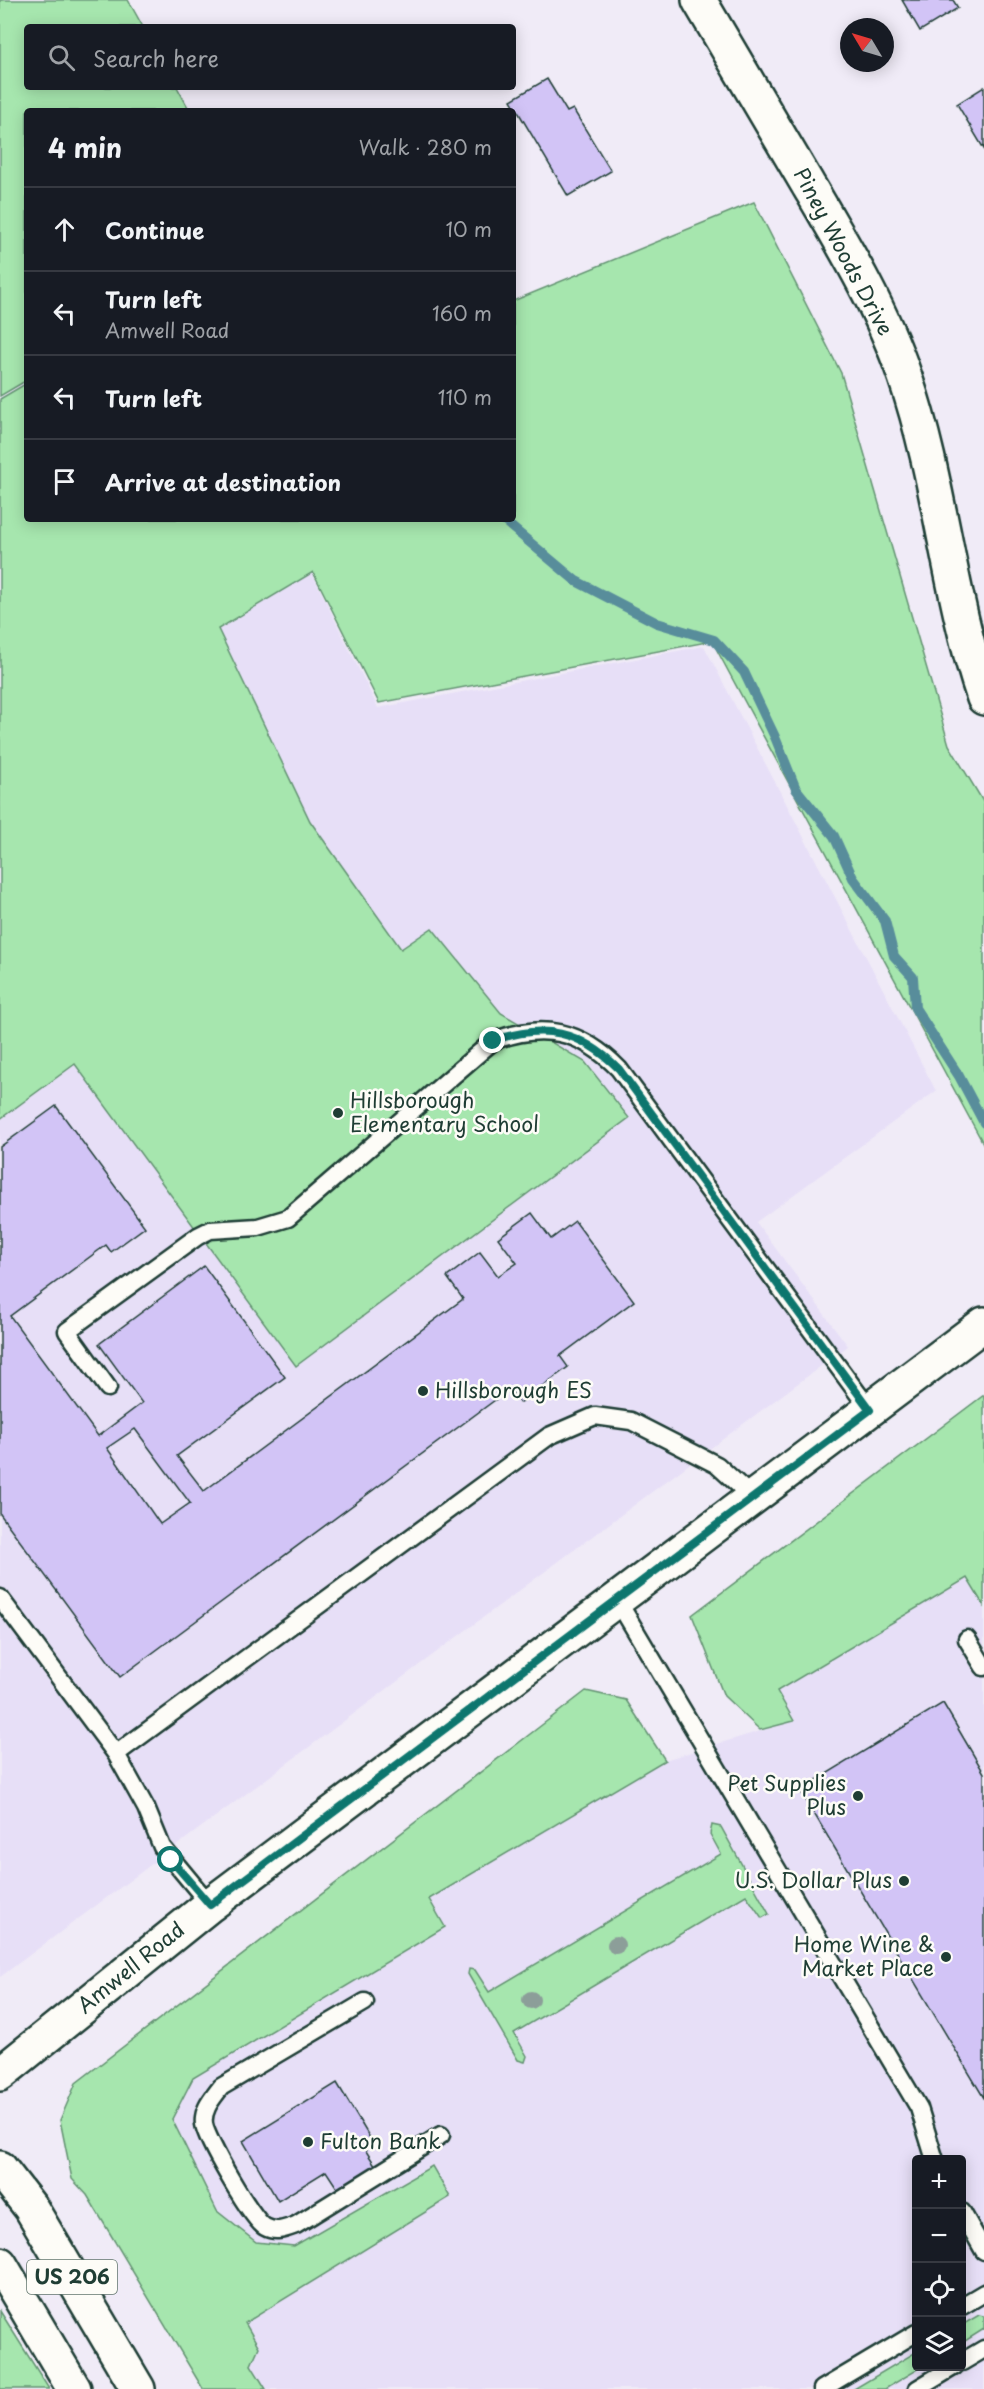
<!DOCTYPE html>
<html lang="en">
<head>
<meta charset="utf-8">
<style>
	:root { --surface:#171b24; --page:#242831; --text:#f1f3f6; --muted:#9ea1a6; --line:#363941 }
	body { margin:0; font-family:"Playpen Sans",sans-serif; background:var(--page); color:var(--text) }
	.controls { position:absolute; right:18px; bottom:18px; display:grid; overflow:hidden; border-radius:6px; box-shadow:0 3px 15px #0003 }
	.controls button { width:54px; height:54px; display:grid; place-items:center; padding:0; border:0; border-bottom:2px solid var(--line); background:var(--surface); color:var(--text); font:30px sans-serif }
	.compass { position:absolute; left:840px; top:18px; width:54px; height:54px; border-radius:50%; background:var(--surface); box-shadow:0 3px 15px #0003; rotate:308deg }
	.stop { position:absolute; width:18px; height:18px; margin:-14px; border:4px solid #0f766e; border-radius:50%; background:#fff }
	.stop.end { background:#0f766e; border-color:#fff; box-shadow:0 2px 6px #0008 }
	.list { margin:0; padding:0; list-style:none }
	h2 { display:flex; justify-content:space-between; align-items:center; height:78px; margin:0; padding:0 24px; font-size:26px }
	h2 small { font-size:20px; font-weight:400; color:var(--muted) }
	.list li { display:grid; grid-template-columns:39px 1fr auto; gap:18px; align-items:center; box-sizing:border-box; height:84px; padding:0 24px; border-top:2px solid var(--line) }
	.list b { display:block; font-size:22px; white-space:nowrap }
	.list p { margin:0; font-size:20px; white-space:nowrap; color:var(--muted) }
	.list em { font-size:20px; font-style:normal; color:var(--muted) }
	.icon { flex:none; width:33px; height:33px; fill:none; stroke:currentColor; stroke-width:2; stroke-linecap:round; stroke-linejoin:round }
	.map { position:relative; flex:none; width:984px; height:2389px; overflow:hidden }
	.search { position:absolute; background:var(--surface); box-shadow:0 3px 15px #0003; left:24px; top:24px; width:492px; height:66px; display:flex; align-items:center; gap:15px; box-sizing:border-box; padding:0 21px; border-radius:6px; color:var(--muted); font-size:22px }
	.panel { position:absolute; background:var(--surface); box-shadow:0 3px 15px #0003; left:24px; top:108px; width:492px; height:414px; border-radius:6px }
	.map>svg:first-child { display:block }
</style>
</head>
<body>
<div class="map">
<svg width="984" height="2389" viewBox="0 0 984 2389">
	<rect width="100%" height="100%" fill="#f0ebf7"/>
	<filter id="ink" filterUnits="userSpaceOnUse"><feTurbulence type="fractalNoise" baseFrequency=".0167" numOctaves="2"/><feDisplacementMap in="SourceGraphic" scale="12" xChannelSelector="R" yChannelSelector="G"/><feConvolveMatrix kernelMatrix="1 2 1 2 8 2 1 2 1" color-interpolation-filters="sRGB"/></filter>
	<g filter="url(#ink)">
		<!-- built -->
		<path fill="#e7dff7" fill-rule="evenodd" d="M27,381v138h252l34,56 65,133 326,-62 232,445 -180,131 92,124 -848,631v-1579z
			M967,1577l17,29v783h-718l-15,-24 -7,-42 206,-126 -19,-31 -137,80 -38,-4 -39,-31 -45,-92 21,-41 252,-151 -16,-28 236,-139 128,-39 -16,-30zM916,2160h46v206h-46z"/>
		<!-- green -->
		<path fill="#a6e6ae" stroke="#629271" stroke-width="1.5" d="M0,0h128l15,27h-116v60h150l13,24h-163v269l-27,16z
			M754,202l87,171 108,372 35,58v342l-272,-504 -333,62 -66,-131 -95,57 92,192 91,128 31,-21 69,85 84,49 44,56 -333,248 -221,-302 -75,55v-720l27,-16v136h486v-218z
			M984,1395v211l-17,-28 -190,113 17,30 -34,9 -36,-34 -32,-81z
			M586,1691l40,9 39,60 -236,139 16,28 -252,151 -21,41 45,92 39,31 38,4 138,-80 18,31 -205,126 14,24 -8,18 15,24h-63l-116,-194 -15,-16 -12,-59 16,-37z
			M712,1825l9,2 48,87 -7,4 -16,-23 -232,138 13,23 -2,6 -7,-2 -50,-86 1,-5 6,1 14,22 232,-138 -11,-20z
			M0,2311l49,78h-49z
			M979,2315l5,1v13l-22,14v-18z
			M916,2352v14l6,1 -37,22h-31z"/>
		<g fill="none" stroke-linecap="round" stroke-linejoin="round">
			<!-- stream -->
			<path stroke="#598d9b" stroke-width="10" d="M502,519l74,62 81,42 57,17 30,32 31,65 21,52 38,47 19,42 32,43 9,35 19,21 2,31 44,68 25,47"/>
		</g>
		<!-- building -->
		<path fill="#d2c4f6" stroke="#1f3d34" stroke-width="1.5" fill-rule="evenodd" d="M902,0h51l5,8 -38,23z
			M547,79l20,33 6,-3 38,62 -43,25 -57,-96z
			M984,87v62l-27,-45z
			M56,1106l89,121 -34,25 -5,-7 -96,71 88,120 44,-33 -43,-59 105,-78 81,111 -108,79 27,35 259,-192 -16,-22 33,-25 18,24 19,-13 -19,-25 34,-25 19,26 24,-18 59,80 -74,55 8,11 -48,36 -10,-14 -390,288 -120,-163v-367zM135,1429l55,74 -30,21 -53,-76z
			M943,1703l41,70v325l-184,-308z
			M337,2083l36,60 -9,5 15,23 -38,23 -15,-23 -48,30 -35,-60z"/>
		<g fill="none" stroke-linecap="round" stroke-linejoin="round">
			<!-- lane casing -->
			<g stroke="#1f3d34" stroke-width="21">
				<path id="lane" d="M108,1388l-41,-57 131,-95 12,-6 48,-3 30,-9 205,-177c50,-19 88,-11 126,28l251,341
					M0,1598l116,156
					M616,1598l303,510 16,52
					M967,1639l17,28
					M210,1905l-48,-58 -16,-39 -30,-54 433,-318 46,-20 36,5 86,44 35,32
					M365,2002l-144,85c-8,11 -19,22 -17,37 2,15 48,96 61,103 11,6 20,2 31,-2l145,-90
					M962,2212l22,39
					M962,2306l22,-13
					M962,2362l22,-13
					M822,2389l94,-56
					M917,2389l38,-23"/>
			</g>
			<!-- street casing -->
			<g stroke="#1f3d34" stroke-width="38">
				<path id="street" d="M699,0c36,61 72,122 108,183 37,63 75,126 98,194 36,105 43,216 79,321"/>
			</g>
			<!-- secondary casing -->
			<g stroke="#1f3d34" stroke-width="38">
				<path id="secondary" d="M0,2074l210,-169 774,-581"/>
			</g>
			<!-- primary casing -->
			<g stroke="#1f3d34" stroke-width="38">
				<path id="primary" d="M0,2168l31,40 107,181
					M0,2264l74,125"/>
			</g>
			<!-- lane -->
			<use href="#lane" stroke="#fdfcf7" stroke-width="16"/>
			<!-- street -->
			<use href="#street" stroke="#fdfcf7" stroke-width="33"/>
			<!-- secondary -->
			<use href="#secondary" stroke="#fdfcf7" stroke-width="33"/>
			<!-- primary -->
			<use href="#primary" stroke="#fdfcf7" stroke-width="33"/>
		</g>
		<!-- trees -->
		<g fill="#8c9e99">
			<circle cx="616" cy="1945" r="9"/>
			<circle cx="531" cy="2000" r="9"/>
		</g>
	</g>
	<g fill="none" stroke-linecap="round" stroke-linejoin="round" filter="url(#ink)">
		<!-- route -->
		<path stroke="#0f766e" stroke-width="8" d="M171,1860l39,45 660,-495 -251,-341c-38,-38 -76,-47 -126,-28"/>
	</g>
	<!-- markers -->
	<g fill="#1f3d34" stroke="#fdfcf7" stroke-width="2">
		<circle cx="338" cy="1113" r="6"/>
		<circle cx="423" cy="1391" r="6"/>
		<circle cx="858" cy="1796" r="6"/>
		<circle cx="904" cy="1881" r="6"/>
		<circle cx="946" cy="1957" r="6"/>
		<circle cx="308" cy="2142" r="6"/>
	</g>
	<g text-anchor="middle" stroke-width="5" stroke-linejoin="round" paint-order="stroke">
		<!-- shield labels -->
		<rect fill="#fdfcf7" stroke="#62766e" stroke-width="1.5" x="27" y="2260" width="90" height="34" rx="4.5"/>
		<g font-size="20" font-weight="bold" fill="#1f3d34">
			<text x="72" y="2284">US 206</text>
		</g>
		<!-- street labels -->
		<g font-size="21" fill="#1f3d34" stroke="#fdfcf7">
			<text transform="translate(843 252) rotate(62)" y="7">Piney Woods Drive</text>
			<text transform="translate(131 1968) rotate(-39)" y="7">Amwell Road</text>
		</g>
		<!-- poi labels -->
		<g font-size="21" fill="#1f3d34" stroke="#fdfcf7" text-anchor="start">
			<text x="350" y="1108">Hillsborough<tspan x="350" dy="24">Elementary School</tspan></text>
			<text x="435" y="1398">Hillsborough ES</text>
			<text x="846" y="1791" text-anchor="end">Pet Supplies<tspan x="846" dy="24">Plus</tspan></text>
			<text x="892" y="1888" text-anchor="end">U.S. Dollar Plus</text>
			<text x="934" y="1952" text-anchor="end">Home Wine &amp;<tspan x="934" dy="24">Market Place</tspan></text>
			<text x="320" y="2149">Fulton Bank</text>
		</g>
	</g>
</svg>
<div class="controls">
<button>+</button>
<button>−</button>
<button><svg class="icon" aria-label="locate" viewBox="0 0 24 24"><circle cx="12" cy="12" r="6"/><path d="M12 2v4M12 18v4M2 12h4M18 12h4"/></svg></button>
<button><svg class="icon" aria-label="layers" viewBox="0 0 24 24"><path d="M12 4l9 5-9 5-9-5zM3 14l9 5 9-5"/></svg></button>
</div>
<svg class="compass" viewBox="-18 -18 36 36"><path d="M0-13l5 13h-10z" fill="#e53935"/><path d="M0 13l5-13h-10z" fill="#9ea1a6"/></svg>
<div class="stop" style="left:171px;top:1860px"></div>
<div class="stop end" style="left:493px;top:1041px"></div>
<div class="search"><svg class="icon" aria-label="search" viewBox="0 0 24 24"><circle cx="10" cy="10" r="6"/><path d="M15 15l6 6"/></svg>Search here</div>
<section class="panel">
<h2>4 min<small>Walk · 280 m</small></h2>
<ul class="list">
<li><svg class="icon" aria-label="ahead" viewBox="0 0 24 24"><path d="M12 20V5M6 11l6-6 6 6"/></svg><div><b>Continue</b></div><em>10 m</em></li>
<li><svg class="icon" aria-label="left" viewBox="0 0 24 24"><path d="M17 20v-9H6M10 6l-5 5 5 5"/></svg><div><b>Turn left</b><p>Amwell Road</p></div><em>160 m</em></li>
<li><svg class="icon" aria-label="left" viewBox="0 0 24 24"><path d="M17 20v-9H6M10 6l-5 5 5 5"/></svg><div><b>Turn left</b></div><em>110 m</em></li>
<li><svg class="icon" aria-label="arrive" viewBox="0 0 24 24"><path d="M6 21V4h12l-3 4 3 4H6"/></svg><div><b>Arrive at destination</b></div></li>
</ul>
</section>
</div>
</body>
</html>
